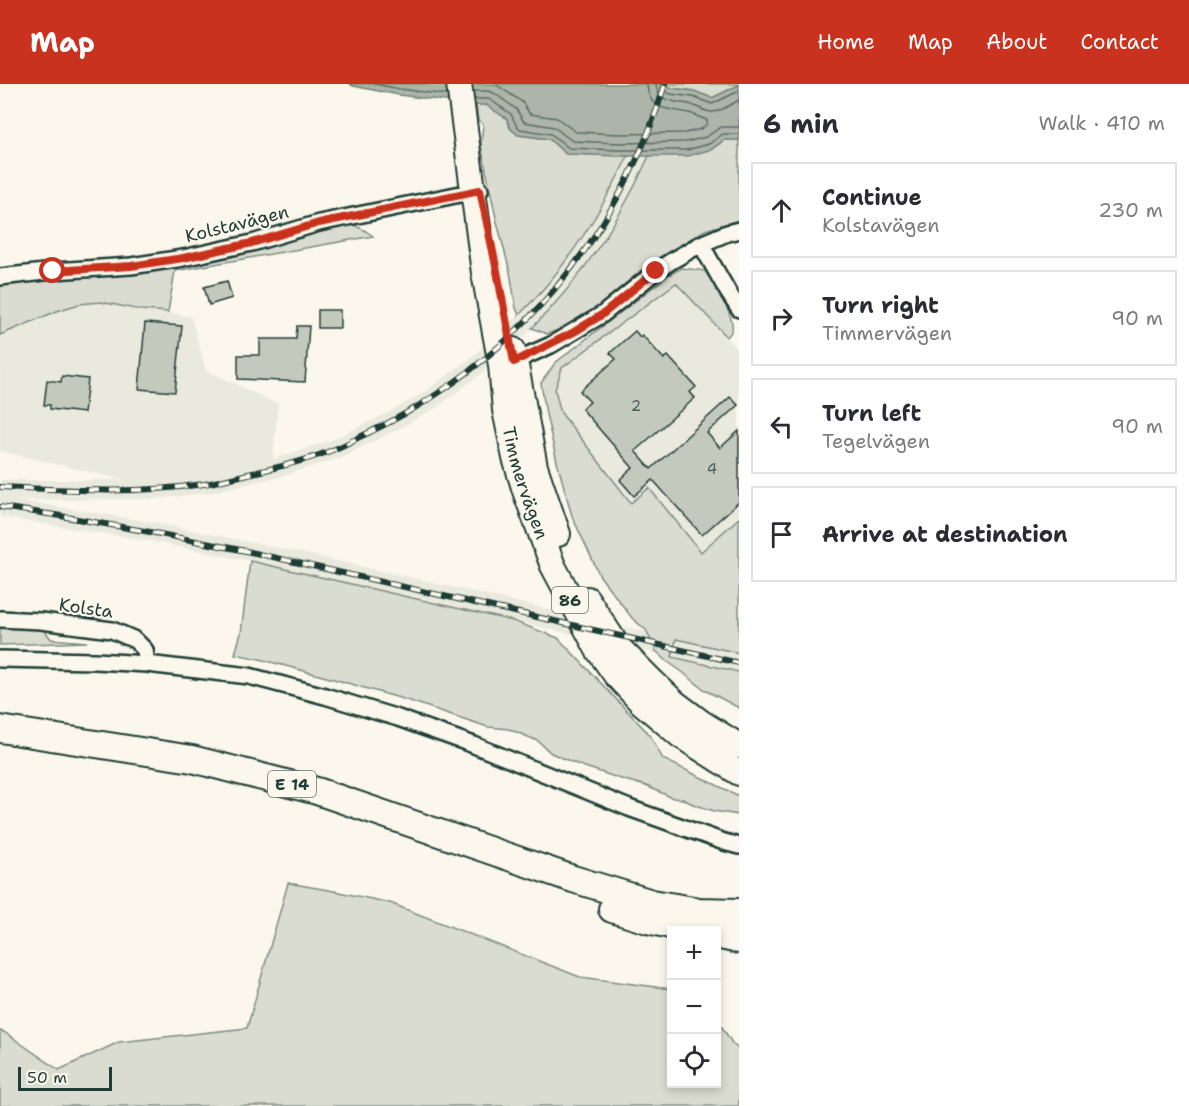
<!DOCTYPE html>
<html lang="en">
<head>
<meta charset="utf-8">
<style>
	:root { --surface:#fff; --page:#f7f7f7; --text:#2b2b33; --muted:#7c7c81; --line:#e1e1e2; --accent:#c8321e }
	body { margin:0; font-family:"Shantell Sans",sans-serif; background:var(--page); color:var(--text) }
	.controls { position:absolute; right:18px; bottom:18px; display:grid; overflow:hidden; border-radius:0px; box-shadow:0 3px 9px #0003 }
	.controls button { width:54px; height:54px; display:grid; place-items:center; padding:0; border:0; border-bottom:2px solid var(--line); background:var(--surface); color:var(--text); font:30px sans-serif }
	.scale { position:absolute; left:18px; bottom:15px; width:94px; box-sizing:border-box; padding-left:6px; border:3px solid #1f3d34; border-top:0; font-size:16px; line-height:21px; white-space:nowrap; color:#1f3d34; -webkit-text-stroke:4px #fbf7ec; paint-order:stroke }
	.stop { position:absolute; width:18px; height:18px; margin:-14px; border:4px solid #c8321e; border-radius:50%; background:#fff }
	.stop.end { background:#c8321e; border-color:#fff; box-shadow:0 2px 6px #0008 }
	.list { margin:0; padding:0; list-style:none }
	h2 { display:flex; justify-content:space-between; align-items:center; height:78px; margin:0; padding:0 24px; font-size:26px }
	h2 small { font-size:20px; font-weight:400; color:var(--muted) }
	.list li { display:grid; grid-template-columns:39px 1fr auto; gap:18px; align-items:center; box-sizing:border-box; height:96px; margin:0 12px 12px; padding:0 12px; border:2px solid var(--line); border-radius:0px }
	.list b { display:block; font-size:22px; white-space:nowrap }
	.list p { margin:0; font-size:20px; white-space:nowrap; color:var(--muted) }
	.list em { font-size:20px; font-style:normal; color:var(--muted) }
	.icon { flex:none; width:33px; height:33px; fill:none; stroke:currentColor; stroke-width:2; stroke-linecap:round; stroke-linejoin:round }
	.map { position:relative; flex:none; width:739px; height:1022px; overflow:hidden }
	header { display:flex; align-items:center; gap:36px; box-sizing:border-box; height:84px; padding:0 30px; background:var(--accent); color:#fff }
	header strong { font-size:28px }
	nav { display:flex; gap:33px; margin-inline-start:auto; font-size:21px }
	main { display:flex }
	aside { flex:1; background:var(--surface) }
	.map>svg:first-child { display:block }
</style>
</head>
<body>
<header>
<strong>Map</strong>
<nav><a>Home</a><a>Map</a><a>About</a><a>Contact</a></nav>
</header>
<main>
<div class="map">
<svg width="739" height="1022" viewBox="0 0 739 1022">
	<rect width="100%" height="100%" fill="#fbf7ec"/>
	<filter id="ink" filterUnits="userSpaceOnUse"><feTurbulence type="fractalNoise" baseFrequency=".0167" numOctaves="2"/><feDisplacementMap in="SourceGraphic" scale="12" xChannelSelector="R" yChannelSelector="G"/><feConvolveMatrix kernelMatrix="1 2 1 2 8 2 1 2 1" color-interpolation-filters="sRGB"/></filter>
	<g filter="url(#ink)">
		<!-- built -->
		<path fill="#eae9de" d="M655,0h20l-22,62 -24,51 -38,62 -12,16 -40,47 -28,27 -31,26 -46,34 -37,21 -58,28 -56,18 -76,17 -51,6 -140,1 136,22 160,33 427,98v19l-494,-112 -96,-19 -149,-24v-37h124l-124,-29v-116l57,-24 22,-7 22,-2 40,8 27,2 23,5 15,53 72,34 -5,55 59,-19 56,-27 35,-20 45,-33 30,-25 27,-26 39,-46 48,-75 24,-49z
			M676,198l63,69v167l-38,34 -52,-64 -18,15 -70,-90 -6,-23 7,-21z"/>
		<!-- green -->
		<path fill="#dbdcd1" stroke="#7d8c82" stroke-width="1.5" d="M665,0h74v1l-27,13 -18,-7 -23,-3z
			M476,21h10l21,14 3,9 8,7 31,4 17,15 62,2c-28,58 -63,114 -109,159l-3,-7 -6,-36 -14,-54 -15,-72 2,-22 -5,-4z
			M724,56h15v80l-34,10 -33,20 -22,13 -62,52 -14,9 -27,10 -15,-6c49,-49 89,-109 117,-172l63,-7z
			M352,140l12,6 9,6 -198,35 -7,41 -27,-2 -40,-8 -22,2 -22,7 -57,24v-52l198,-20z
			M682,184l23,3c8,12 30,45 27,58 -1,4 -3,6 -5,8l-51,-54 -114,85 -7,22 6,23 70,90 18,-15 52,64 38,-34v135l-63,-14 -4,18 67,15v36l-34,-18 -24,-19 -13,-9 -12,-11 -10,-21 -14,-12 -32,-42 -28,-60 -15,-54 -11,-48 -5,-31 14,-20 114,-88z
			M250,477l263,60 45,17 92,97 13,24 76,37v19l-25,-4 -21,-7 -10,-5 -10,-1 -27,-12 -25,-7 -42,-14 -28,-12 -13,-12 -29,-12 -21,-2 -78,-26 -80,-23 -70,-19 -25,-5 6,-21z
			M0,528l36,7 15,20 36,3 -87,3z
			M288,799l46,8 56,12 190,74 91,12 1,95h44l1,-65 15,24 7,7v56h-739v-75l4,1 55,38 60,-28 128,-14z"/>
		<!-- water -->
		<path fill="#adb4aa" stroke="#74847b" stroke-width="1.5" d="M350,0h315l7,4 22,3 18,7 27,-13v55h-15l-12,9 -24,7h-70l-52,-2 -17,-15 -31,-4 -8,-7 -3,-9 -21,-14h-10l-77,-10 -46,-9z"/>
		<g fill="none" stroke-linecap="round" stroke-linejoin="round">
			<!-- shore -->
			<path stroke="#586d63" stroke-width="1.5" d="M374,0l26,5 47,6
				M495,0l27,18 8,12 27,4 19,14 42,2 67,-1 16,-4 6,-5v-4c-6,-2 -12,-5 -18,-7 -20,-5 -41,-1 -42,-29
				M656,0c1,19 19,17 33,20 8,2 15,8 23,8 9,0 19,-8 27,-12
				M663,0l1,6 6,4 23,3 19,7 27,-13
				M474,7h14l6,2 22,16 8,13 30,5 18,14 46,2 68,-1 20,-5 15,-10h18
				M475,15h14l22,15 5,11 4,4 31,5 18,14 49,2h69l22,-6 14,-10h16"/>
		</g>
		<!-- building -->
		<path fill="#c4c9be" stroke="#1f3d34" stroke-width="1.5" d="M227,197l5,17 -23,7 -5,-18z
			M318,226h22v18h-22z
			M145,239l37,3 -7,66 -36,-3z
			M297,242h12l-4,56 -67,-3v-24h22v-16h36z
			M635,247l5,6 2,-2 22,24 4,-3 28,31 -6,5 5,6 -60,53 16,18 79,-72 8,8 -31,28 13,15 19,-17v71l-37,33 -49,-55 -19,16 -14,-16 13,-12 -51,-59 8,-7 -10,-11 36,-32 -6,-6z
			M62,292l26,3 -4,34 -34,-4v-4h-6l3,-25 14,2z"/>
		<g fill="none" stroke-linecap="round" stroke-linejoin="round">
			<!-- minor casing -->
			<g stroke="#1f3d34" stroke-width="20">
				<path id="minor" d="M701,160l27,48 11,17
					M0,193l53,-6 78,-5 52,-8 69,-15 67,-20 161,-33
					M510,279l41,-18 52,-31 53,-43 17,-11 28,-16 26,-11 12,-3
					M0,535l41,2 71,9 23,10 10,10 2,14
					M0,575l95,2 52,3 102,12 76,20 73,22 76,27 155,63 95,34 15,4"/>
			</g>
			<!-- primary casing -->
			<g stroke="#1f3d34" stroke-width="28">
				<g id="primary">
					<path id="s1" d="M459,0l25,189 17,92 4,45 10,48 10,33 28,75 45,84 17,24 25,27 41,35 58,37"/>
					<path d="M513,266l22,117 23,67"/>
					<path d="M587,515l31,48 35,35 21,20 28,21 37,23"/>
					<path d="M700,835l39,7"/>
				</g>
			</g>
			<!-- trunk casing -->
			<g stroke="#1f3d34" stroke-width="30">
				<path id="trunk" d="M0,645l192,30 125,32 256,88 79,24 47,8 40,1
					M612,825l36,11 45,10
					M716,851l23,5"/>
			</g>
			<!-- minor -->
			<use href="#minor" stroke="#fbf7ec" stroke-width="15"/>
			<!-- primary -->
			<use href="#primary" stroke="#fbf7ec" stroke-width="24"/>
			<!-- trunk -->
			<use href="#trunk" stroke="#fbf7ec" stroke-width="26"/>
			<!-- rail casing -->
			<g stroke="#1f3d34" stroke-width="6">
				<path id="rail" d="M0,403c68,3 137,7 204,-3 13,-2 27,-6 40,-9 31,-7 62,-14 91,-26 12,-5 22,-11 33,-16 145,-69 251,-195 297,-349
					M0,423l55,8 95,17 96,19 493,112"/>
			</g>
			<!-- rail -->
			<use href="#rail" stroke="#fbf7ec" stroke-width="4" stroke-dasharray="11" stroke-linecap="butt"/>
		</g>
	</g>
	<g fill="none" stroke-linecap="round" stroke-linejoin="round" filter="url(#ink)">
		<!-- route -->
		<path stroke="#c8321e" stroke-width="8" d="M53,187l78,-5 52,-8 69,-15 67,-20 161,-33 17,81 17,91 60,-30 29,-18 53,-43"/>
	</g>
	<g text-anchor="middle" stroke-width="4.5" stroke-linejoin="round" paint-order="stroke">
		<!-- number labels -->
		<g font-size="15" fill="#486056">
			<text x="636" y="327">2</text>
			<text x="712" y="390">4</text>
		</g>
		<!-- shield labels -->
		<g fill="#fbf7ec" stroke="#61756b" stroke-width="1.5">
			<rect x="552" y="503" width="36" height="26" rx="4.5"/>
			<rect x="268" y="687" width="48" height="26" rx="4.5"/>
		</g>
		<g font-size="16" font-weight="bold" fill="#1f3d34">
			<text x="570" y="522">86</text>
			<text x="292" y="706">E 14</text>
		</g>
		<!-- street labels -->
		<g font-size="18" fill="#1f3d34" stroke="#fbf7ec">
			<text transform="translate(237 140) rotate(-14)" y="6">Kolstavägen</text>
			<text dy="6" stroke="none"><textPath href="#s1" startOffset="405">Timmervägen</textPath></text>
			<text transform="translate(86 524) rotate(8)" y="6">Kolsta</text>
		</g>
	</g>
</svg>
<div class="controls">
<button>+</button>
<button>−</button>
<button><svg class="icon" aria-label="locate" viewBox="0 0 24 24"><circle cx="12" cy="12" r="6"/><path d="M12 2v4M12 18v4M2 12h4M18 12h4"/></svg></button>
</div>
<div class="scale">50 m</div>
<div class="stop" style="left:53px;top:187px"></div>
<div class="stop end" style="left:656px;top:187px"></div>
</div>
<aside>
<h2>6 min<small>Walk · 410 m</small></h2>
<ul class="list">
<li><svg class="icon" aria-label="ahead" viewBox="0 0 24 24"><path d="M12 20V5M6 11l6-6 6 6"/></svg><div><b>Continue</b><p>Kolstavägen</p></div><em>230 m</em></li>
<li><svg class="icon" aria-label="right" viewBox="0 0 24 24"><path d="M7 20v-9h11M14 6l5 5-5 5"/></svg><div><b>Turn right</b><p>Timmervägen</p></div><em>90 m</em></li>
<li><svg class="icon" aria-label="left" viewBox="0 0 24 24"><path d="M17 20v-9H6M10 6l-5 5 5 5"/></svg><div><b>Turn left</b><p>Tegelvägen</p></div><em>90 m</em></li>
<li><svg class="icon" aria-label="arrive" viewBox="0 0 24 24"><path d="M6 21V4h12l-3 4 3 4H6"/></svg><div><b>Arrive at destination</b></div></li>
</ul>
</aside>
</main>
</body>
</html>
